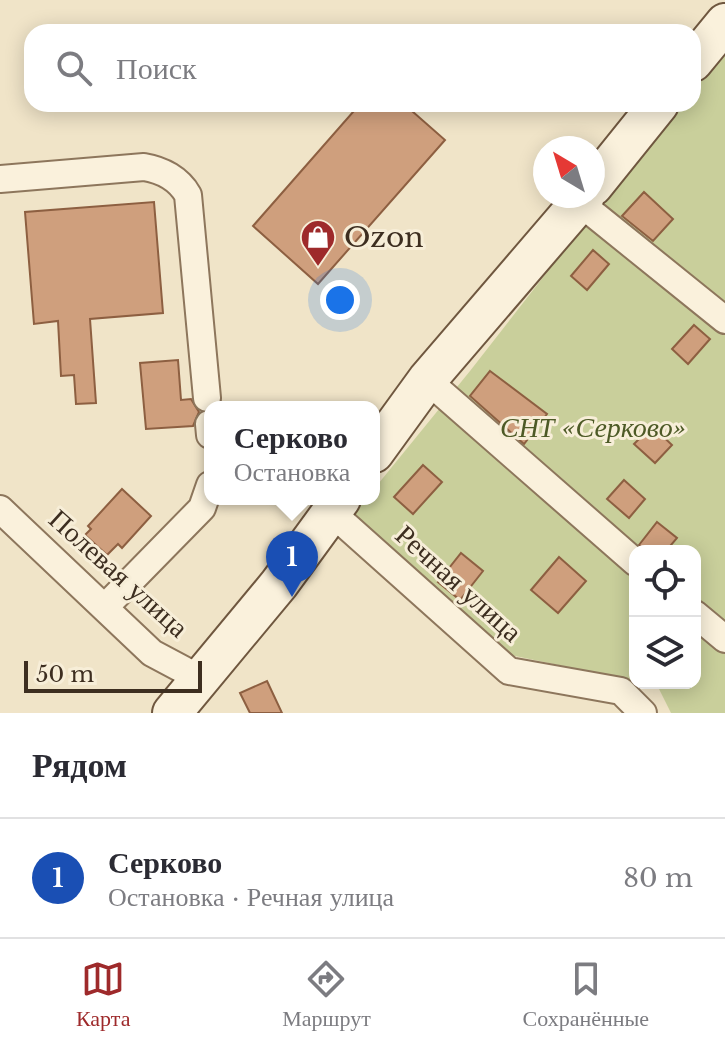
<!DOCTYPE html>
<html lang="ru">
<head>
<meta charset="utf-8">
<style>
	:root { --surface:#fff; --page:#f2f2f3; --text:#2b2b33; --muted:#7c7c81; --line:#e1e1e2; --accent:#9e2a2b }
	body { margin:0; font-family:"Libre Baskerville",serif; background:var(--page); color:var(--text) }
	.controls { position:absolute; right:24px; bottom:24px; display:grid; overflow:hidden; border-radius:16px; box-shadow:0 4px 20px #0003 }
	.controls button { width:72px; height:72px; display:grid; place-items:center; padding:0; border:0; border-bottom:2px solid var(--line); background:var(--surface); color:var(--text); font:40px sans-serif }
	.compass { position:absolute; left:533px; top:136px; width:72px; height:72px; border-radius:50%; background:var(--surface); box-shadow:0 4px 20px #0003; rotate:322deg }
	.scale { position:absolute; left:24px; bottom:20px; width:178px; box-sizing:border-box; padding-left:8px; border:4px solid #3d2e20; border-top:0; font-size:22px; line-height:28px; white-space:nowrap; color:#3d2e20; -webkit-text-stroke:6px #f7eed8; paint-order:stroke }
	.you { position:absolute; left:340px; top:300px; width:28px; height:28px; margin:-20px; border:6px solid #fff; border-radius:50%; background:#1a73e8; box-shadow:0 0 0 12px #1a73e833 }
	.badge { display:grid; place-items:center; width:52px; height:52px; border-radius:50%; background:var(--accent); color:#fff; font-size:26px; font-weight:700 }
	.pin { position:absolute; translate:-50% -66px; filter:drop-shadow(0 2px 4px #0008) }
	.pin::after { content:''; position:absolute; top:42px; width:28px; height:24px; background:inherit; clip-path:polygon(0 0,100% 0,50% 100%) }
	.popup { position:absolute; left:204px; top:401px; width:176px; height:104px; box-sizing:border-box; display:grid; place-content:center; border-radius:16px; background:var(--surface); filter:drop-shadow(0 2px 6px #0005); font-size:26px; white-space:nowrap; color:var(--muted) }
	.popup b { font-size:30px; color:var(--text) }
	.popup::after { content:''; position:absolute; left:50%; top:100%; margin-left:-16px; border:16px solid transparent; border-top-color:var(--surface) }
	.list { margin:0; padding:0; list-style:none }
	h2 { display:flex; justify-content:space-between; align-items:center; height:104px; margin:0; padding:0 32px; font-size:34px }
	h2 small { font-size:26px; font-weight:400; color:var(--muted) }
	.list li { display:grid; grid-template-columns:52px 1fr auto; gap:24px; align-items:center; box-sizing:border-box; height:120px; padding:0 32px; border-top:2px solid var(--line) }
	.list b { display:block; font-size:30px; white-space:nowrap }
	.list p { margin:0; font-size:26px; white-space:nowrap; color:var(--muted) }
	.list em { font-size:26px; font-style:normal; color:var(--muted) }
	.icon { flex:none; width:44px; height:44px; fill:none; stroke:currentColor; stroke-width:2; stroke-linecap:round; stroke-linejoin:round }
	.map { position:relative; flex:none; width:725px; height:713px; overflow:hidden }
	.search { position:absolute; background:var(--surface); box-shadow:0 4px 20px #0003; left:24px; right:24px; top:24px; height:88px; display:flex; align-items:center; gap:20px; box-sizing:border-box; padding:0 28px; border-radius:24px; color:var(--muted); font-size:30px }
	.sheet { height:224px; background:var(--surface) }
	nav { display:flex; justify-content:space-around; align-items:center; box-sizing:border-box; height:112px; border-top:2px solid var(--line); background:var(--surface); font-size:22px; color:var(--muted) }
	nav a { display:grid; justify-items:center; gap:4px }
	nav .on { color:var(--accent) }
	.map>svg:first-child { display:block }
</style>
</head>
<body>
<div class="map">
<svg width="725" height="713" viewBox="0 0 725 713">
	<rect width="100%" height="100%" fill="#f0e4c8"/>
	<!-- garden -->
	<path fill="#c9cf9b" d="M725,44v669h-54l-14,-28 -11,-2h49v-132h-60v130l-129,-27 -153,-140 13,-15h8v-10l96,-118 208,-267h15v-19z"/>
	<!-- building -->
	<path fill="#cf9f7d" stroke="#8d5f41" stroke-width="2" d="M360,104h44l41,36 -127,144 -65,-58z
		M644,192l29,27 -20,22 -31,-25z
		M154,202l9,111 -73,6 6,84 -20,1 -2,-29 -13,1 -3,-55 -24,3 -9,-112z
		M593,250l16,14 -22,26 -16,-14z
		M694,325l16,14 -22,25 -16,-15z
		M178,360l3,40 10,-1 8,13 -6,14 -47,3 -6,-66z
		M490,371l57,43 -23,30 -54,-48z
		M652,426l20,19 -17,18 -21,-19z
		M423,465l19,17 -29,32 -19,-17z
		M624,480l21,19 -16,19 -22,-19z
		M122,489l29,27 -29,32 -4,-4 -11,11 -22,-20 6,-6 -3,-3z
		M657,522l20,16 -11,13h-20l-7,-6z
		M461,553l22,18 -23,29 -22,-18z
		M559,557l27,24 -28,32 -27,-23z
		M267,681l15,32h-32l-10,-20z"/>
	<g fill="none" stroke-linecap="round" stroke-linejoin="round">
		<!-- street casing -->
		<g stroke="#8d765c" stroke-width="30">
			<path id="street" d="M0,179l144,-12c18,3 35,12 44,28l19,203
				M580,203l145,117
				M427,380l208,182
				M209,424l1,11
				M0,509l152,144 47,25
				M331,512l178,159 112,20 22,22
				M105,607l97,-99 8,-23
				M695,614l30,25"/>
		</g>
		<!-- secondary casing -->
		<g stroke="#6f573f" stroke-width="42">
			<path id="secondary" d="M693,62l32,-39
				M593,186l66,-82
				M374,453l53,-73 158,-184
				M172,713l107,-129 62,-85"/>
		</g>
		<!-- street -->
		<use href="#street" stroke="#faf1dc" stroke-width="26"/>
		<!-- secondary -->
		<use href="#secondary" stroke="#faf1dc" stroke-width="38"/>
	</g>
	<!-- icons -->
	<defs>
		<g id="shop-pin" transform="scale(1.8)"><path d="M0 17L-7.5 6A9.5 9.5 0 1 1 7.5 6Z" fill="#9e2a2b" stroke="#f7eed8"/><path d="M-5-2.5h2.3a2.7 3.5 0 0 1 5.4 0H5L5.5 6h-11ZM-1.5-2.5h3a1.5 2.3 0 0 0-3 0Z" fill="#fff"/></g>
	</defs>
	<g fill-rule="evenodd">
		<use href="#shop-pin" x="318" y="237"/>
	</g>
	<g text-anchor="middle" stroke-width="6" stroke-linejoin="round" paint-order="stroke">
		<!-- poi labels -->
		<g font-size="28" fill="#3d2e20" stroke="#f7eed8" text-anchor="start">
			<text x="344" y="247">Ozon</text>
		</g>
		<!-- park labels -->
		<g font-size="28" font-style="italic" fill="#4d5a26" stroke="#f7eed8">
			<text x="593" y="437">СНТ «Серково»</text>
		</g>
		<!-- street labels -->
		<g font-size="28" fill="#3d2e20" stroke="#f7eed8">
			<text transform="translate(119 573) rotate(42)" y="10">Полевая улица</text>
			<text transform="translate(459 583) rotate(42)" y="10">Речная улица</text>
		</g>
	</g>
</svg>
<div class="controls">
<button><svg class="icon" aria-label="locate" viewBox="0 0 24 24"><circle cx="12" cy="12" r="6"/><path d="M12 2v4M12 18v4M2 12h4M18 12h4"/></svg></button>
<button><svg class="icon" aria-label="layers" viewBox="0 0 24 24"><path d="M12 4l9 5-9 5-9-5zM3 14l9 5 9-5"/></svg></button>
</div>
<svg class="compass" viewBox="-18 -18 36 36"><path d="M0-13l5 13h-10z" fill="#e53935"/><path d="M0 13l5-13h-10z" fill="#7c7c81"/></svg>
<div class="scale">50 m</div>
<div class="you"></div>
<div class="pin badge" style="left:292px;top:597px;background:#1a4fb4">1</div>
<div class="popup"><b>Серково</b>Остановка</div>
<div class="search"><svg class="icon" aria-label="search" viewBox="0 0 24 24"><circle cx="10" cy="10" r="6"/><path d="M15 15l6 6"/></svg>Поиск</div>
</div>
<section class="sheet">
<h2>Рядом<small></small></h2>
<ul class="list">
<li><span class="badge" style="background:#1a4fb4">1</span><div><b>Серково</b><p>Остановка · Речная улица</p></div><em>80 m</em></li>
</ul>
</section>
<nav>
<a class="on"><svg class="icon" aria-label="map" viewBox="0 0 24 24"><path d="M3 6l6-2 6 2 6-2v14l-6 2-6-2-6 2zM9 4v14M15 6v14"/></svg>Карта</a>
<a><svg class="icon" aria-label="directions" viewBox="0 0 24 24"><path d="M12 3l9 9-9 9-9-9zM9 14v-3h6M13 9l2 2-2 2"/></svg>Маршрут</a>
<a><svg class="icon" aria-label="saved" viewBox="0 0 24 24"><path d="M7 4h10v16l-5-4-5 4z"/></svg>Сохранённые</a>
</nav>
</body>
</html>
